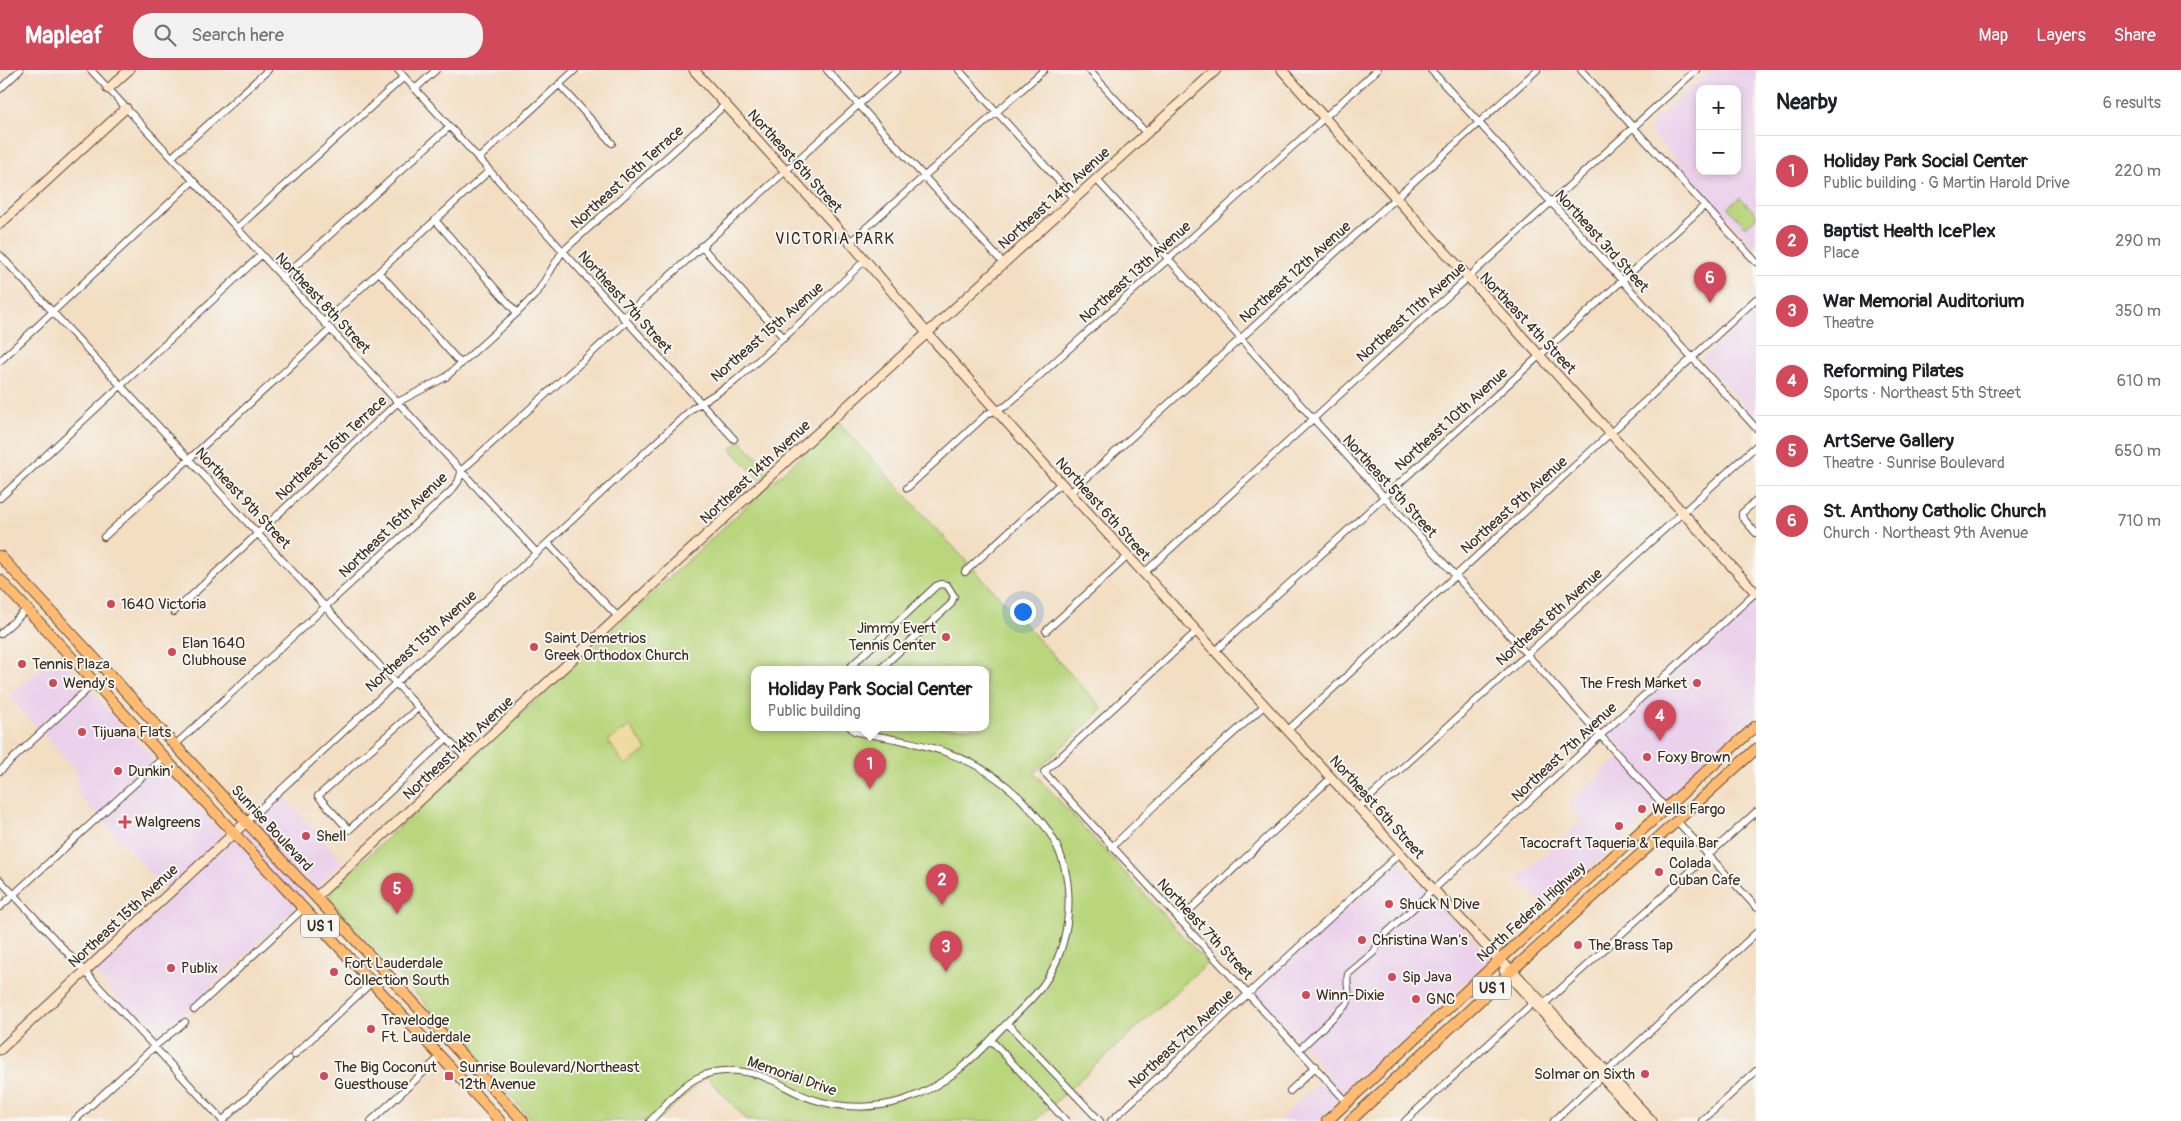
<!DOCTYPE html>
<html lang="en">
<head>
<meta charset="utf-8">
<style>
	:root { --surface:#fff; --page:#f2f2f2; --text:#202124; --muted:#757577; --line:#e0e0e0; --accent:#d1495b }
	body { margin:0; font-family:Pangolin,sans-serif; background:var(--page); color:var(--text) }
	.controls { position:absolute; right:15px; top:15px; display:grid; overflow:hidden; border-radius:10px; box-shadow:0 2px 8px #0003 }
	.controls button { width:45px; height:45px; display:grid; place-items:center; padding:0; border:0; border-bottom:1px solid var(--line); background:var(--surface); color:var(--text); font:25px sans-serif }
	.you { position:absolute; left:1022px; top:541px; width:18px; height:18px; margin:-12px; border:4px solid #fff; border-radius:50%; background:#1a73e8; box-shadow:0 0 0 8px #1a73e833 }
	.badge { display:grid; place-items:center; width:32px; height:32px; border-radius:50%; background:var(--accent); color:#fff; font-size:16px; font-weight:700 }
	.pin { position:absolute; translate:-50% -41px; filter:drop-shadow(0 1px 2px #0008) }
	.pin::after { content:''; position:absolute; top:26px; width:18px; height:15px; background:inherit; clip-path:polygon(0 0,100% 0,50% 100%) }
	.popup { position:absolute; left:751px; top:596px; width:238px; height:65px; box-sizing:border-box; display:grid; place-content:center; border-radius:10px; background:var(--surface); filter:drop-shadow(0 1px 4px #0005); font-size:16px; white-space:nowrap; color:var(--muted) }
	.popup b { font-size:19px; color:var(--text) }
	.popup::after { content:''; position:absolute; left:50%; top:100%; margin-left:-10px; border:10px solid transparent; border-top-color:var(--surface) }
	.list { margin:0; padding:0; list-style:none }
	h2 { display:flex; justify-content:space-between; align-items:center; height:65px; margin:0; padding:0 20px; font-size:21px }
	h2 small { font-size:16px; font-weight:400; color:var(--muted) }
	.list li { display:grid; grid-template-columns:32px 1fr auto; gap:15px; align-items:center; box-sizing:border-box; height:70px; padding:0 20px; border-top:1px solid var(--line) }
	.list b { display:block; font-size:19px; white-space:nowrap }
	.list p { margin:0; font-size:16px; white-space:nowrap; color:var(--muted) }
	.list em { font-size:16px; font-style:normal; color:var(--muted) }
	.icon { flex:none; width:28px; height:28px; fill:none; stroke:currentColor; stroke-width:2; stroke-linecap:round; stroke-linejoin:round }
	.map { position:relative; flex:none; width:1756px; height:1051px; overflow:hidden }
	header { display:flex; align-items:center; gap:30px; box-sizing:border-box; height:70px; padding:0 25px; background:var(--accent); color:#fff }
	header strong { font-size:24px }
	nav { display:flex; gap:28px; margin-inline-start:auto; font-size:18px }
	.search { width:350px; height:45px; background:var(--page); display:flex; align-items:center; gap:12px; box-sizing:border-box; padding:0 18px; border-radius:20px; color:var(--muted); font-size:19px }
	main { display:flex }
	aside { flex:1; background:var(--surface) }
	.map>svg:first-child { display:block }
</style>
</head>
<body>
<header>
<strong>Mapleaf</strong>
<div class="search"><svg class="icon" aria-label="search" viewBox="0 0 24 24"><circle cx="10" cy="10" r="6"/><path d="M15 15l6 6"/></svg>Search here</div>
<nav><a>Map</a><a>Layers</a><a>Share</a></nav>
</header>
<main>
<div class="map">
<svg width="1756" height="1051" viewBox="0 0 1756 1051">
	<rect width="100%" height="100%" fill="#f6f6f2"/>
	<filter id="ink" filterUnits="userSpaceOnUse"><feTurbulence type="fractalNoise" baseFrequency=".02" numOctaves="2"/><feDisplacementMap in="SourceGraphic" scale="10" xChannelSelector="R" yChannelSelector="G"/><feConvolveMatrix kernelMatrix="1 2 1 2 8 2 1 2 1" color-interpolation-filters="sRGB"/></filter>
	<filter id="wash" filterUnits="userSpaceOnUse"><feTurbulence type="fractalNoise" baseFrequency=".0096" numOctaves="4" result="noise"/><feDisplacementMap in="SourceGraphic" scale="20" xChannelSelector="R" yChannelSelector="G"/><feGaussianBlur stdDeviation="1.12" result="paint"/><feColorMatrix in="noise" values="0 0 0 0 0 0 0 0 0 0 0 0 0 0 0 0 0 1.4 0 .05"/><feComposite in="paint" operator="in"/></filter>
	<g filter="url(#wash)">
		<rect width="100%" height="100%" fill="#f3dec2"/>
		<!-- built -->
		<path fill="#ebd1eb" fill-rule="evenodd" d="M1710,0h46v180l-105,-117 -1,-8zM1700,19h37v82h-37z
			M1756,240v110l-54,-61z
			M1755,529l1,119 -210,190 -27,-30 63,-57 -14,-17 56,-51 -16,-18z
			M57,584l174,189 50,-49 62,68 -187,178 -62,-68 78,-74 -94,-104 -3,-26 -66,-71z
			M1399,790l92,98 -172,163h-40l49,-48 -73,-80z"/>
		<!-- green -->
		<path fill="#b9d67d" stroke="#7a804e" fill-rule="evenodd" d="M1740,127l16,17v4l-10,9 -18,-19z
			M838,352l265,287 -69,64 173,190 -172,158h-287l-42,-45 -49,45h-124l-204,-222 4,-11zM755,600h230v58h-230z
			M740,370l31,32 -10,9 -30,-32z"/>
		<!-- sand -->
		<path fill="#eeda9e" stroke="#94825e" d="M630,656l17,24 -22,15 -17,-24z"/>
	</g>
	<g filter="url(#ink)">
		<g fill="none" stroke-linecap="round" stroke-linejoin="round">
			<!-- street casing -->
			<g stroke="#574537" stroke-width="8">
				<path id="street" d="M91,0l446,483
					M398,0l336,369
					M827,0l176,193
					M959,0l116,129
					M1089,0l58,64
					M1431,0l325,358
					M1581,0l175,192
					M559,14l53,59
					M0,19l20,-19
					M415,19l21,-19
					M172,87l96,-87
					M478,89l97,-89
					M1097,110l569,628
					M435,150l82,93
					M237,158l167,-151
					M850,172l194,-172
					M701,176l83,92
					M0,185l466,504
					M379,202l82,92
					M282,208l167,-151
					M623,248l274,-248
					M324,252l165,-151
					M0,291l193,-180
					M907,418l80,-74 19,-8 371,-336
					M1070,423l467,-423
					M0,428l261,-243
					M1756,431l-14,12v4l14,16
					M104,467l227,-208
					M548,473l71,75
					M965,502l96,-89
					M1144,503l552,-503
					M174,542l224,-210 48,-25 71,-64 20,-20 25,-41 164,-148
					M1046,561l82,-75
					M1197,561l-153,141 303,330
					M0,564l27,-25
					M1215,581l489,-445
					M847,600l89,-84 5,-2 6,1 7,11 -3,8 -72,66
					M418,638l-100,88 31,34 98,-92
					M1288,660l468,-431
					M175,675l276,-254 7,-9 4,-12 164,-148
					M0,701l95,-89
					M1359,737l397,-361
					M1677,751l79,86
					M246,752l447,-414 41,-26 74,-66 57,-56
					M1112,777l66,-64 87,-78
					M0,810l223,241
					M0,837l164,-150
					M1179,850l153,-143
					M1544,934l212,-192
					M194,940l110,-102
					M1007,953l93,98
					M991,970l75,81
					M1300,979l47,-45c5,-11 -2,-19 1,-30l26,-22 7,-14 375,-346
					M294,985l78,-73
					M1290,1021l26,-25
					M74,1051l80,-74 31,-25
					M222,1051l67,-62
					M371,1051l69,-64
					M650,1051c14,-14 29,-34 47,-43 23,-12 54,-8 77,3 13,6 25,14 38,18 30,10 63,10 92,1 42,-14 69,-41 98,-72 14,-14 29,-27 41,-43 29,-41 35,-104 9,-148 -8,-15 -21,-27 -32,-39 -47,-46 -97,-54 -158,-65l-8,-2 -3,-3
					M1111,1051l289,-268
					M1405,1051l128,-118
					M1554,1051l202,-188
					M1702,1051l54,-50"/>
			</g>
			<!-- secondary casing -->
			<g stroke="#574537" stroke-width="11">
				<path id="secondary" d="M694,0l156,172 77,91 134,150 372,406 66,71 13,10 140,151
					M1282,0l114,128 360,395
					M108,19l21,-19
					M0,154l126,-116
					M316,827l452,-419 448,-408
					M1504,900l138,151
					M0,980l246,-228"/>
			</g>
			<!-- primary casing -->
			<g stroke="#574537" stroke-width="12">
				<path id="primary" d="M0,486l523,565
					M0,510l500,541
					M1327,1051l180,-168 249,-227
					M1350,1051l168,-156 238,-216"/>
			</g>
			<!-- street -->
			<use href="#street" stroke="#fff" stroke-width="6"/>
			<!-- secondary -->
			<use href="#secondary" stroke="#ffe4c6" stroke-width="9"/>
			<!-- primary -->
			<use href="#primary" stroke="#ffbb71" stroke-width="10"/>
		</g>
	</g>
	<!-- markers -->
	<g fill="#d1495b" stroke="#f6f6f2" stroke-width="2">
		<circle cx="111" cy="534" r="5"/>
		<circle cx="946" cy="567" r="5"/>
		<circle cx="534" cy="577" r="5"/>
		<circle cx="172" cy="582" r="5"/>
		<circle cx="22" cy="594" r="5"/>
		<circle cx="53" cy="613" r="5"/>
		<circle cx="1697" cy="613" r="5"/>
		<circle cx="82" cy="662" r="5"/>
		<circle cx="1647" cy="687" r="5"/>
		<circle cx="118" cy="701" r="5"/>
		<circle cx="1642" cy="739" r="5"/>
		<path d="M122.5 744.5h5v5h5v5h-5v5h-5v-5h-5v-5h5z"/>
		<circle cx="1619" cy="756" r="5"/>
		<circle cx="306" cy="766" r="5"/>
		<circle cx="1659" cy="802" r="5"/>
		<circle cx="1389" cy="834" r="5"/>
		<circle cx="1362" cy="870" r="5"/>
		<circle cx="1578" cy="875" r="5"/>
		<circle cx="171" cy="898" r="5"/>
		<circle cx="334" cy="902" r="5"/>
		<circle cx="1392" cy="907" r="5"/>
		<circle cx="1306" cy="925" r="5"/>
		<circle cx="1416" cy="929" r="5"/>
		<circle cx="371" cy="959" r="5"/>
		<circle cx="1645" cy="1004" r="5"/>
		<circle cx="324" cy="1006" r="5"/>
		<rect x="444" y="1001" width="10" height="10" rx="2.5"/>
	</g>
	<g text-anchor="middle" stroke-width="4" stroke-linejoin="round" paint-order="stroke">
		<!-- shield labels -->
		<g fill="#f6f6f2" stroke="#73675e" stroke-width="1">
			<rect x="301" y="844.5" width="38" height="23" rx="4"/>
			<rect x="1473" y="906.5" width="38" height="23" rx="4"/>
		</g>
		<g font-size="14" font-weight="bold" fill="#3b2a1e">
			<text x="320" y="861">US 1</text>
			<text x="1492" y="923">US 1</text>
		</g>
		<!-- street labels -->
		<g font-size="15" fill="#3b2a1e" stroke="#f6f6f2">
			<text transform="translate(795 91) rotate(48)" y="5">Northeast 6th Street</text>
			<text transform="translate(627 107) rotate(-42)" y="5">Northeast 16th Terrace</text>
			<text transform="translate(1054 128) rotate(-42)" y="5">Northeast 14th Avenue</text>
			<text transform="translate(1602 171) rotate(48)" y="5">Northeast 3rd Street</text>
			<text transform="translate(1135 202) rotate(-42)" y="5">Northeast 13th Avenue</text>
			<text transform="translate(1295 202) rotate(-42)" y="5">Northeast 12th Avenue</text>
			<text transform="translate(625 232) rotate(48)" y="5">Northeast 7th Street</text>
			<text transform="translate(323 233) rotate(47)" y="5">Northeast 8th Street</text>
			<text transform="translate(1411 242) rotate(-42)" y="5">Northeast 11th Avenue</text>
			<text transform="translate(1528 253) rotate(47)" y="5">Northeast 4th Street</text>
			<text transform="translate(767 262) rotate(-41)" y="5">Northeast 15th Avenue</text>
			<text transform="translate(1451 349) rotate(-42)" y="5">Northeast 10th Avenue</text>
			<text transform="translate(331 378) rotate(-43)" y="5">Northeast 16th Terrace</text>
			<text transform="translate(755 402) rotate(-43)" y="5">Northeast 14th Avenue</text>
			<text transform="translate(1390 416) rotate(48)" y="5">Northeast 5th Street</text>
			<text transform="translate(243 428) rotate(47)" y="5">Northeast 9th Street</text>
			<text transform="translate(1514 435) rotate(-42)" y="5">Northeast 9th Avenue</text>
			<text transform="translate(1103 439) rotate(48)" y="5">Northeast 6th Street</text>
			<text transform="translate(393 455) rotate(-44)" y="5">Northeast 16th Avenue</text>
			<text transform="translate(1549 547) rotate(-42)" y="5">Northeast 8th Avenue</text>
			<text transform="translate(421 571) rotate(-42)" y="5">Northeast 15th Avenue</text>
			<text transform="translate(458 678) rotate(-43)" y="5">Northeast 14th Avenue</text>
			<text transform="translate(1564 682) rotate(-43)" y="5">Northeast 7th Avenue</text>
			<text transform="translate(1377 737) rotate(48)" y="5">Northeast 6th Street</text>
			<text transform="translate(272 758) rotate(47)" y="5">Sunrise Boulevard</text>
			<text transform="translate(1531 842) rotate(-42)" y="5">North Federal Highway</text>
			<text transform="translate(123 846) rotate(-43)" y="5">Northeast 15th Avenue</text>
			<text transform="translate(1205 859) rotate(47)" y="5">Northeast 7th Street</text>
			<text transform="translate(1181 969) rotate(-43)" y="5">Northeast 7th Avenue</text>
			<text transform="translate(792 1006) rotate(19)" y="5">Memorial Drive</text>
		</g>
		<!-- poi labels -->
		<g font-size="15" fill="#3b2a1e" stroke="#f6f6f2" text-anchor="start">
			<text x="121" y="539">1640 Victoria</text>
			<text x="936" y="563" text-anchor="end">Jimmy Evert<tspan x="936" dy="17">Tennis Center</tspan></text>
			<text x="544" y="573">Saint Demetrios<tspan x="544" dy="17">Greek Orthodox Church</tspan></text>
			<text x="182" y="578">Elan 1640<tspan x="182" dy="17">Clubhouse</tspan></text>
			<text x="32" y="599">Tennis Plaza</text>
			<text x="63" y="618">Wendy's</text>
			<text x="1687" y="618" text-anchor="end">The Fresh Market</text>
			<text x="92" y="667">Tijuana Flats</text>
			<text x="1657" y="692">Foxy Brown</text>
			<text x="128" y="706">Dunkin'</text>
			<text x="1652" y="744">Wells Fargo</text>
			<text x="135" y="757">Walgreens</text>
			<text x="316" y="771">Shell</text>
			<text x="1619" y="778" text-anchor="middle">Tacocraft Taqueria &amp; Tequila Bar</text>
			<text x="1669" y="798">Colada<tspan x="1669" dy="17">Cuban Cafe</tspan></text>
			<text x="1399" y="839">Shuck N Dive</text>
			<text x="1372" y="875">Christina Wan's</text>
			<text x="1588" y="880">The Brass Tap</text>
			<text x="344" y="898">Fort Lauderdale<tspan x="344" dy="17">Collection South</tspan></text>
			<text x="181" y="903">Publix</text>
			<text x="1402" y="912">Sip Java</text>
			<text x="1316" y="930">Winn-Dixie</text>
			<text x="1426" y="934">GNC</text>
			<text x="381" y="955">Travelodge<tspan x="381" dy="17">Ft. Lauderdale</tspan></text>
			<text x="334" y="1002">The Big Coconut<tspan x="334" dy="17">Guesthouse</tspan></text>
			<text x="459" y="1002">Sunrise Boulevard/Northeast<tspan x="459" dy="17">12th Avenue</tspan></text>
			<text x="1635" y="1009" text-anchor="end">Solmar on Sixth</text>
		</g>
		<!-- neighbourhood labels -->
		<g font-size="16" letter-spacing="1" fill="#3b2a1e" stroke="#f6f6f2">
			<text x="835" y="174">VICTORIA PARK</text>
		</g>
	</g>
</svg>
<div class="controls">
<button>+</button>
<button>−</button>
</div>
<div class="you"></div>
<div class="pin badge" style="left:870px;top:719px">1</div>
<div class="popup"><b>Holiday Park Social Center</b>Public building</div>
<div class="pin badge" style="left:942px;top:835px">2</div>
<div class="pin badge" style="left:946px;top:902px">3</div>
<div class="pin badge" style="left:1660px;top:671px">4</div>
<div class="pin badge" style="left:397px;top:844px">5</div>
<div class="pin badge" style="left:1710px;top:233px">6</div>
</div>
<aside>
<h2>Nearby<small>6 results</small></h2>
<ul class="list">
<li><span class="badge">1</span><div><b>Holiday Park Social Center</b><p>Public building · G Martin Harold Drive</p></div><em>220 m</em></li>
<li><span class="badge">2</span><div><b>Baptist Health IcePlex</b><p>Place</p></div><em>290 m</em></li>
<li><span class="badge">3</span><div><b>War Memorial Auditorium</b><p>Theatre</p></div><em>350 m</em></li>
<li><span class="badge">4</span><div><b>Reforming Pilates</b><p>Sports · Northeast 5th Street</p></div><em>610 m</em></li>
<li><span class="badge">5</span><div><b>ArtServe Gallery</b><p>Theatre · Sunrise Boulevard</p></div><em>650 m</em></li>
<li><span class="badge">6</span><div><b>St. Anthony Catholic Church</b><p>Church · Northeast 9th Avenue</p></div><em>710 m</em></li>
</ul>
</aside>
</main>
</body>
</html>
